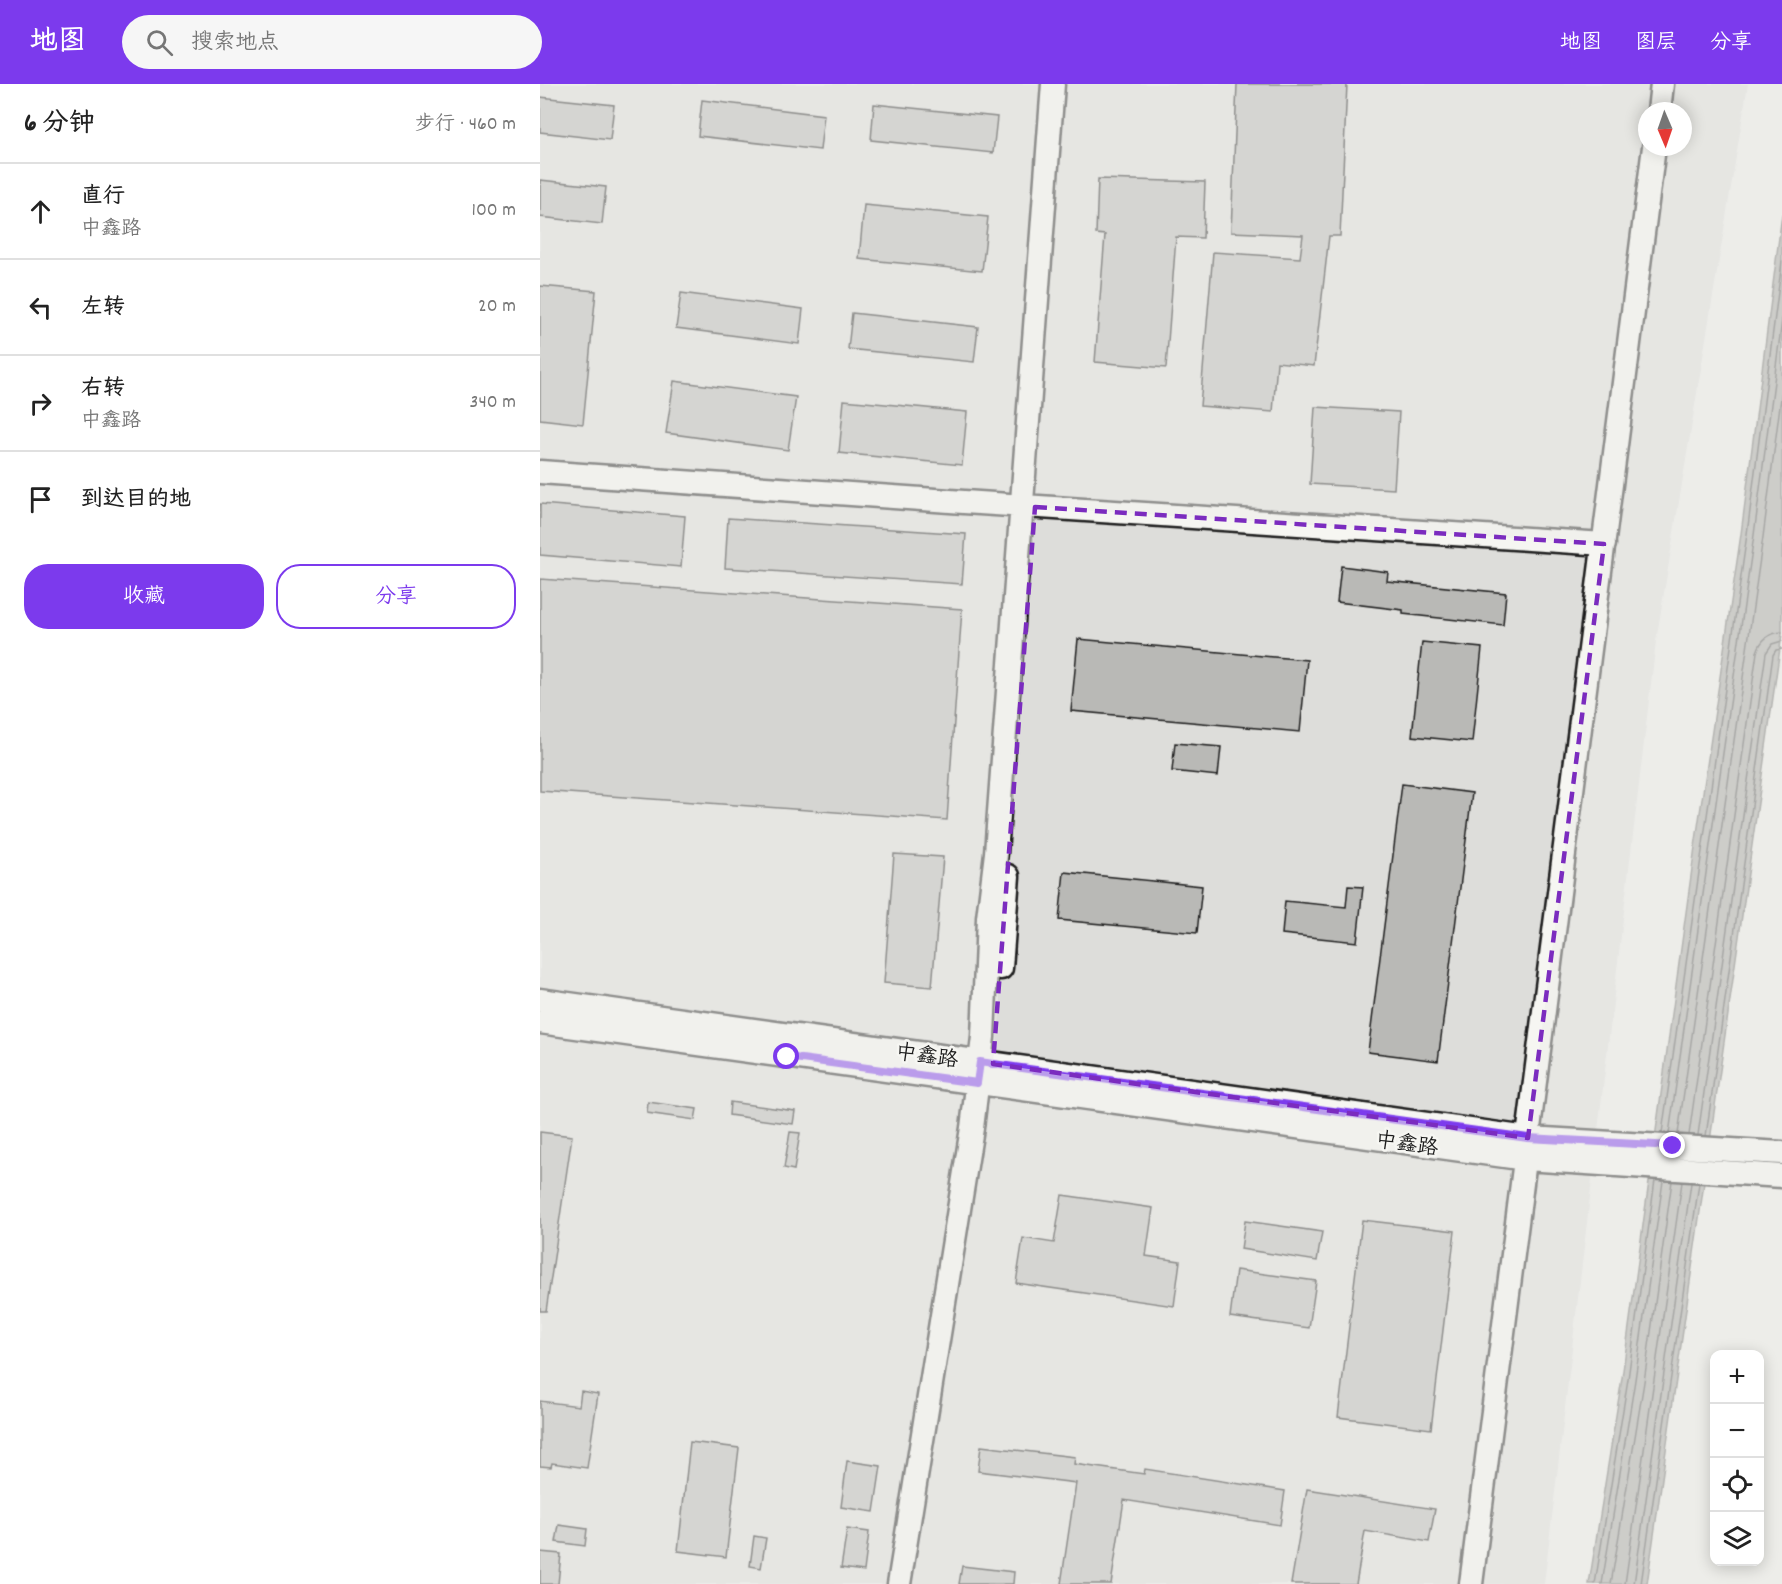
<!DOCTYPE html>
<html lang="zh">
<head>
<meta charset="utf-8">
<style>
	:root { --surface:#fff; --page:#f6f6f6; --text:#222; --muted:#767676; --line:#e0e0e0; --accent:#7c3aed }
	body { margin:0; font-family:Dekko,"LXGW WenKai TC",sans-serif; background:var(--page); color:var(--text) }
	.controls { position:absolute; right:18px; bottom:18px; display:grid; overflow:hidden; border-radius:12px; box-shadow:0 3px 15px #0003 }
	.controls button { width:54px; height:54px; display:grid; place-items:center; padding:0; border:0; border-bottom:2px solid var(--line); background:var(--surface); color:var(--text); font:30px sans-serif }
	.compass { position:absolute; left:1098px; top:18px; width:54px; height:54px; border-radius:50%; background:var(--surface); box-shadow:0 3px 15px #0003; rotate:178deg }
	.stop { position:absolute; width:18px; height:18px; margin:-14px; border:4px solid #7c3aed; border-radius:50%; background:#fff }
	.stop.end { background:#7c3aed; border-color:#fff; box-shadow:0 2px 6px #0008 }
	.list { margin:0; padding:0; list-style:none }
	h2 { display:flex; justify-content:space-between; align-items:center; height:78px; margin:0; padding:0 24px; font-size:26px }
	h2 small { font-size:20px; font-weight:400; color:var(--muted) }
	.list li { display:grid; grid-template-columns:39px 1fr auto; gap:18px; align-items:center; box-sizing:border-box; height:96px; padding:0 24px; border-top:2px solid var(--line) }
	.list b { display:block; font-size:22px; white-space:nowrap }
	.list p { margin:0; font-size:20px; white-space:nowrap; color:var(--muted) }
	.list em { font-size:20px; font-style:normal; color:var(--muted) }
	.actions { display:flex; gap:12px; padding:18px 24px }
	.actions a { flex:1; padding:14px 0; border:2px solid var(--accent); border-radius:24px; text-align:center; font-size:21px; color:var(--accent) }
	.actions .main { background:var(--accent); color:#fff }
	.icon { flex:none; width:33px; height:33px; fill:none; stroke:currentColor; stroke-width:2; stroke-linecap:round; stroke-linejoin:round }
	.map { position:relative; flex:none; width:1242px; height:1500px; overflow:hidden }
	header { display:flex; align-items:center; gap:36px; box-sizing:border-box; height:84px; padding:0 30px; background:var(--accent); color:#fff }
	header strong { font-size:28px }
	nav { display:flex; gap:33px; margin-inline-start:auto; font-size:21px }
	.search { width:420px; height:54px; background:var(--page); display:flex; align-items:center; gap:15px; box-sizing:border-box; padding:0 21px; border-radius:33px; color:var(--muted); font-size:22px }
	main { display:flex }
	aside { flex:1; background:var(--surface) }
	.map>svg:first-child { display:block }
</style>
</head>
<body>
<header>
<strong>地图</strong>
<div class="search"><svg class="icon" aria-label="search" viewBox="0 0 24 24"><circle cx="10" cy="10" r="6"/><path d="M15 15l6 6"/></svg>搜索地点</div>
<nav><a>地图</a><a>图层</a><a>分享</a></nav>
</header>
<main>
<aside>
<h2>6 分钟<small>步行 · 460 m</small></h2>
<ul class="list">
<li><svg class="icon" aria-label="ahead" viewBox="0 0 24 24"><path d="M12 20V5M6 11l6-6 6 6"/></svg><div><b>直行</b><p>中鑫路</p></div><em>100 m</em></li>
<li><svg class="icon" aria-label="left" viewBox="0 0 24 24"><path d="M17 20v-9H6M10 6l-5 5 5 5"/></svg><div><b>左转</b></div><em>20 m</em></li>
<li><svg class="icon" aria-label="right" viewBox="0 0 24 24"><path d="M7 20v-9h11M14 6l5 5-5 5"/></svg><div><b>右转</b><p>中鑫路</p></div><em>340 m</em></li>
<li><svg class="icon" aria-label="arrive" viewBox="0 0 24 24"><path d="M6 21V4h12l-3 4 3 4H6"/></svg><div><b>到达目的地</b></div></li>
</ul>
<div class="actions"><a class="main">收藏</a><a>分享</a></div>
</aside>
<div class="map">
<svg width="1242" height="1500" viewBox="0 0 1242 1500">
	<rect width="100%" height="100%" fill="#edede9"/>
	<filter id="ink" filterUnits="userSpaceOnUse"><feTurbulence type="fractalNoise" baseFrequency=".0167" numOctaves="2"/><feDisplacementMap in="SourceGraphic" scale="12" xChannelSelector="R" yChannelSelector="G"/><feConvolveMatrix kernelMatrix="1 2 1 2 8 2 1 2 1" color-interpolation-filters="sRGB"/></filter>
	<g filter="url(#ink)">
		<!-- built -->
		<path fill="#ddddda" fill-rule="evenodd" d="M0,0h1208l-92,557 -112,943h-1004zM1107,27h36v36h-36z"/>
		<!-- water -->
		<path fill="#a6a6a3" stroke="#6f6f6d" stroke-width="1.5" d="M1242,130v420l-135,950h-58l33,-206 73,-531 46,-313z"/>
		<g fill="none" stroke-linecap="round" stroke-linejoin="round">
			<!-- shore -->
			<path stroke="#535352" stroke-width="1.5" d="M1122,1049l85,-599 35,-273
				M1129,1050l85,-599 28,-215
				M1138,1050l85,-597 19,-147
				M1149,1051l68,-483c4,-13 12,-19 25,-20
				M1158,1051l68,-482 6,-9 10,-3
				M1166,1052l67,-481 3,-5 6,-1
				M1055,1500l33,-205 27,-199
				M1062,1500l33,-204 28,-199
				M1071,1500l33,-202 28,-201
				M1085,1500l57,-402
				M1094,1500l57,-401
				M1101,1500l58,-401"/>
		</g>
		<!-- building -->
		<path fill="#b9b9b6" stroke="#1c1c1c" stroke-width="1.5" d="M697,0h110l-7,152h-11l-15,130 -37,-4 -4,50 -73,-6 13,-154 87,6 3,-23 -72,-3z
			M0,13l74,8 -4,35 -70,-8z
			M162,16l122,15 -4,35 -122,-14z
			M334,20l123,13 -4,36 -122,-13z
			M558,95l107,3 -2,56 -27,-1 -10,131 -71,-6 10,-127 -9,-1z
			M0,96l66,7 -4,37 -62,-7z
			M324,121l124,12 -6,54 -123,-12z
			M0,202l56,5 -13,133 -43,-5z
			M141,209l122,16 -4,35 -123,-16z
			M312,229l126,14 -4,35 -126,-13z
			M134,297l122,16 -8,53 -122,-17z
			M304,316l123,12 -5,53 -123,-12z
			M775,323l84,5 -5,77 -84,-5z
			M0,420l145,12 -4,51 -141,-12z
			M188,434l238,16 -4,50 -237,-16z
			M801,482l47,6 -1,9 119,12 -3,32 -100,-11v-4l-66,-8z
			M0,495l422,30 -15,211 -407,-29z
			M538,555l229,21 -7,72 -229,-21z
			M882,558l60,6 -10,94 -60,-6z
			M635,659l46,4 -3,29 -46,-5z
			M862,700l70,9 -34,268 -70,-9z
			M354,770l49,3 -11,130 -48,-4z
			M524,788l138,14 -5,47 -138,-13z
			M808,802l15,1 -6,55 -75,-8 3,-33 61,6z
			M108,1018l49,7 -2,11 -48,-7z
			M190,1018l65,9 -2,13 -64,-9z
			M0,1048l32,4 -26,175h-6z
			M250,1048l10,1 -6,37 -10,-2z
			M522,1111l91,13 -7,48 34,5 -6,45 -158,-23 7,-45 31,5z
			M822,1136l93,11 -24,198 -93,-12z
			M705,1137l77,11 -5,29 -76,-12z
			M696,1186l80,11 -7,47 -79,-11z
			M41,1307l17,3 -11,74 -35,-5 -1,4 -11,-1v-65l39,5z
			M150,1358l49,6 -13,109 -48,-6z
			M441,1362l94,11 -1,7 70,10 1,-5 140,22 -5,34 -156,-25 -13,84h-50l15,-101 -98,-12z
			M307,1377l34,5 -7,46 -33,-5z
			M767,1405l128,20 -6,33 -64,-11 -9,53h-65z
			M19,1441l28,4 -2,17 -29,-4z
			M307,1445l22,3 -5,39 -23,-3z
			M214,1452l12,2 -5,30 -11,-2z
			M0,1468l21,2 -3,30h-18z
			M422,1482l52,6 -1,12h-54z"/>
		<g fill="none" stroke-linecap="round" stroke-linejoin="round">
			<!-- secondary casing -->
			<g stroke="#1c1c1c" stroke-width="27">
				<path id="secondary" d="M1119,27l3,-27
					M0,388l424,30 640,42
					M461,884l7,-92
					M0,916l988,138 254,15
					M0,938l986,137 256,17
					M359,1500l73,-456 11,-91 5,-119 8,-65 57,-769
					M931,1500l183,-1437"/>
			</g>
			<!-- secondary -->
			<use href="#secondary" stroke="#f6f6f2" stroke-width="22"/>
		</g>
	</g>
	<g fill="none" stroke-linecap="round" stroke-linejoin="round" filter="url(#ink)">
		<!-- route -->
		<path stroke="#7c3aed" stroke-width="8" d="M247,973l190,26 3,-21 13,2 535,74 145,8"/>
	</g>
	<!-- marked area -->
	<path d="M0 0H1242V1500H0ZM495,423l569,37 -76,594 -535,-74z" fill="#edede9" fill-opacity=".55" fill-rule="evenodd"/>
	<path fill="none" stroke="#7b2cbf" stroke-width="4.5" stroke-dasharray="12 8" stroke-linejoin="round" d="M495,423l569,37 -76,594 -535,-74z"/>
	<g text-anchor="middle" stroke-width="5" stroke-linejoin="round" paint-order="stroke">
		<!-- street labels -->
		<g font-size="21" fill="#1c1c1c" stroke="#f6f6f2">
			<text transform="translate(387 971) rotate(8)" y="7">中鑫路</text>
			<text transform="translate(867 1059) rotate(8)" y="7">中鑫路</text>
		</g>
	</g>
</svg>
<div class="controls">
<button>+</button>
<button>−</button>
<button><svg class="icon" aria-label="locate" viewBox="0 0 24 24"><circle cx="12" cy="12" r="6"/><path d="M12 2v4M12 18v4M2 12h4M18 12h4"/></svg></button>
<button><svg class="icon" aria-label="layers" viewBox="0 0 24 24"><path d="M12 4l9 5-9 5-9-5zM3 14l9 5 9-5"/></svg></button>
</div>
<svg class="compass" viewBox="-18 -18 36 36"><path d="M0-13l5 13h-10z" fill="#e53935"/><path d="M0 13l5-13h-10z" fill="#767676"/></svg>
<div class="stop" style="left:247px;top:973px"></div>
<div class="stop end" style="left:1133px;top:1062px"></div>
</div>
</main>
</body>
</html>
